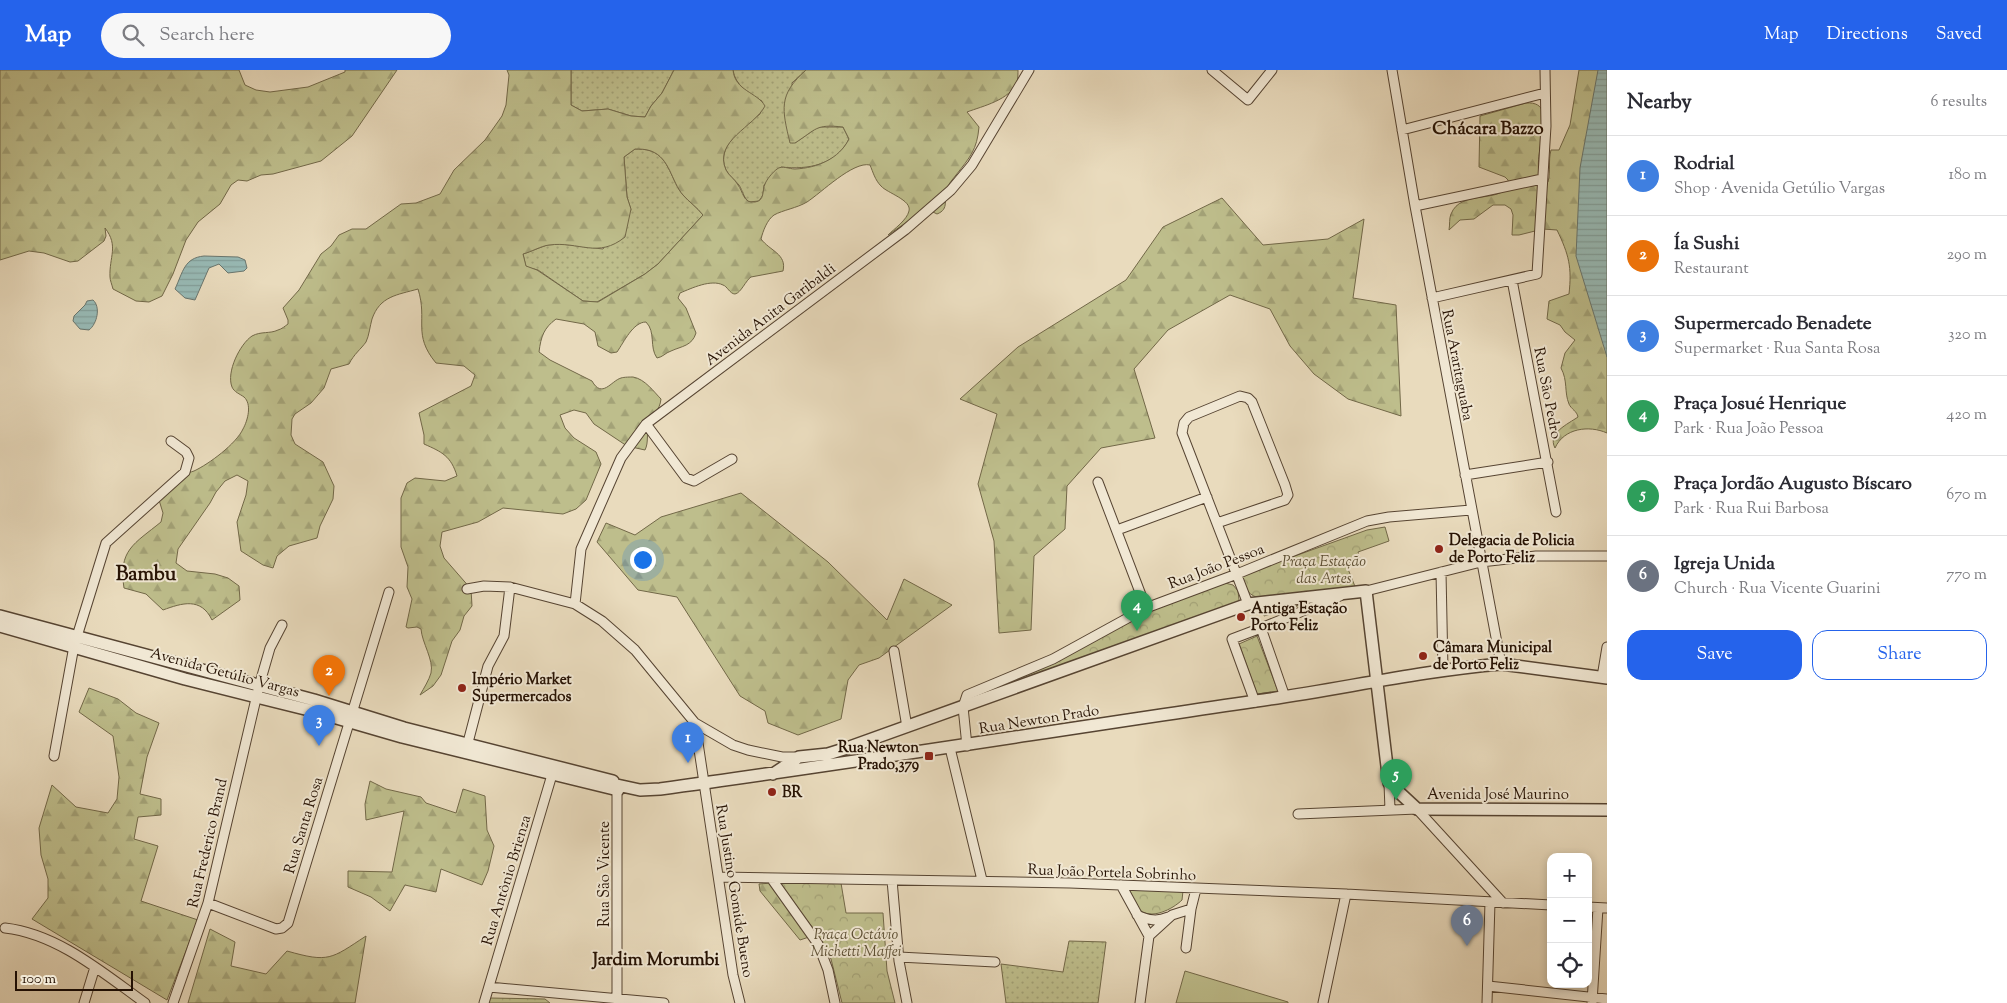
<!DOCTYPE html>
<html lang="en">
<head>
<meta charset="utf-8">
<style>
	:root { --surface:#fff; --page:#f7f7f7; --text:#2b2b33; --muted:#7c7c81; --line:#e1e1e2; --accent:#2563eb }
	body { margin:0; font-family:"Sorts Mill Goudy",serif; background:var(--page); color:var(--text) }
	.controls { position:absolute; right:15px; bottom:15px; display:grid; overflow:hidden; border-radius:10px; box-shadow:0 2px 8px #0003 }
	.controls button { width:45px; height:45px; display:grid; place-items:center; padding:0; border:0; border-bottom:1px solid var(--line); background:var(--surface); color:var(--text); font:25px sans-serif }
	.scale { position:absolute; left:15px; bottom:12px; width:118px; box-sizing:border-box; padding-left:5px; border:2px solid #251103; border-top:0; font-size:14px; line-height:18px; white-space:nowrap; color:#251103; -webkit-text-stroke:4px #f1e8d4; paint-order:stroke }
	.you { position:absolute; left:642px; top:489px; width:18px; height:18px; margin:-12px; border:4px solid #fff; border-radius:50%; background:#1a73e8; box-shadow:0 0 0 8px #1a73e833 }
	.badge { display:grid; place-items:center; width:32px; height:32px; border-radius:50%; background:var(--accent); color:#fff; font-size:16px; font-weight:700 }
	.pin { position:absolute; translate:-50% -41px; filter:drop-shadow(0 1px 2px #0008) }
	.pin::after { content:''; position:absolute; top:26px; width:18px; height:15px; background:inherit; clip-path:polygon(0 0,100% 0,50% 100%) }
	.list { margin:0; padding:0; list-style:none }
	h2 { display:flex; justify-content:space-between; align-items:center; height:65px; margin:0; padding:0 20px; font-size:21px }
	h2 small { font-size:16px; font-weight:400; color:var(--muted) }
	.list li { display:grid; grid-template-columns:32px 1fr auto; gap:15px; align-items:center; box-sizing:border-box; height:80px; padding:0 20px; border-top:1px solid var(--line) }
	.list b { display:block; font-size:19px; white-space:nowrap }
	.list p { margin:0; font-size:16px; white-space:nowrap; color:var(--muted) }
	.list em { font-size:16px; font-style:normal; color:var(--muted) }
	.actions { display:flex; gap:10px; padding:15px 20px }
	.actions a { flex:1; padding:11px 0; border:1px solid var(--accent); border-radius:15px; text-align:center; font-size:18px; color:var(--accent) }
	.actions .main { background:var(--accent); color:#fff }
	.icon { flex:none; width:28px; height:28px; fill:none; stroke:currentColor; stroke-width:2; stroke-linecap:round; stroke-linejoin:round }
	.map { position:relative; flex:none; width:1607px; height:933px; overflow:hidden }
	header { display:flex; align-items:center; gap:30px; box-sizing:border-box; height:70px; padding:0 25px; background:var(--accent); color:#fff }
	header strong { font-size:24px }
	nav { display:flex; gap:28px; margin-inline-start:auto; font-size:18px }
	.search { width:350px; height:45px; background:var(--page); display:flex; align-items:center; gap:12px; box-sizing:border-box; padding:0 18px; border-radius:28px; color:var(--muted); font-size:19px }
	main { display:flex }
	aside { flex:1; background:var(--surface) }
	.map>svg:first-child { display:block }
</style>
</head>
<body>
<header>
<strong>Map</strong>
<div class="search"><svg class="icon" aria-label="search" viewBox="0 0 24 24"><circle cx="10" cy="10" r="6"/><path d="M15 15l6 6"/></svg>Search here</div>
<nav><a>Map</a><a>Directions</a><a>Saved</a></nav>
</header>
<main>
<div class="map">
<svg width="1607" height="933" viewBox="0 0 1607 933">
	<defs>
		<pattern id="grass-dots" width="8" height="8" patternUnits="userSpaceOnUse" patternTransform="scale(1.25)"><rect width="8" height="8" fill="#bebe8c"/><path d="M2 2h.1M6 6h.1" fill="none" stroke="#a3a277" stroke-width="1.8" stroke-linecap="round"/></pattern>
		<pattern id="forest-firs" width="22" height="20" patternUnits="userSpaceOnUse" patternTransform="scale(1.25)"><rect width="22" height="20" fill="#bebe8c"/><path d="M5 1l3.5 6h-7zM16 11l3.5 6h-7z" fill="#a3a277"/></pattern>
		<pattern id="park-crowns" width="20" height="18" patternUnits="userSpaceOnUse" patternTransform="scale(1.25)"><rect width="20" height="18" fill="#bebe8c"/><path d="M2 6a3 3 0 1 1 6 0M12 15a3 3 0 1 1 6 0" fill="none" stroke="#a3a277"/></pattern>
		<pattern id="water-rules" width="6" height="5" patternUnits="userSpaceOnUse" patternTransform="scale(1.25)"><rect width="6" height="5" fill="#98bab5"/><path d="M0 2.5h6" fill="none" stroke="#839f9a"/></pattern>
	</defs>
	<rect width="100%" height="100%" fill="#e9dbbd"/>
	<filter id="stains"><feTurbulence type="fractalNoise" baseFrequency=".004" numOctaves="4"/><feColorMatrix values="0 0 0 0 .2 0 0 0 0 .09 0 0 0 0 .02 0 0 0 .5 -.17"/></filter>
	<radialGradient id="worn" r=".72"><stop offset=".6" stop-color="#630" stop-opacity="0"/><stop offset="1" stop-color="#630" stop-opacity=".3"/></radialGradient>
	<!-- grass -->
	<path fill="url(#grass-dots)" stroke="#726848" d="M571,0h103l-12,23 -11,13 -6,11 -14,-1 -23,-7 -26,2 -11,-6z
		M733,0h73l-14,13 3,60 23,-16h25l6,12c-13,26 -41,31 -68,28l-17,18 -1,10 -4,6 -10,1c-6,-5 -6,-11 -10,-17 -4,-5 -10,-9 -13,-15 -11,-24 18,-43 34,-56l2,-13c-13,-7 -27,-16 -29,-31z
		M635,79c4,0 11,0 16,2 19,7 20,30 32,44 6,7 14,12 20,20l-45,49 -13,10 -48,28 -14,-1 -45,-31 -12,-3 -3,-13 24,-9 14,-1 42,5 28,-39 -4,-13 -3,-40z
		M1069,871l37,1 -8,61h-92l-5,-39 62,8z"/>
	<!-- forest -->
	<path fill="url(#forest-firs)" stroke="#726848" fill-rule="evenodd" d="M0,0h239l6,15 11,5 14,2 38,-5 37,-15v-2h52l-45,66 -31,25 -48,13 -12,1 -14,6 -9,-1 -7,5 -11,19 -22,18 -12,18 -13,34 -11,22 -13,6 -13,-1 -23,-12c-1,-4 -3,-9 -3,-12 -1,-20 9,-31 -5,-49l1,8 -2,5 -26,20 -8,1 -26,-9 -15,-2 -29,9z
		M507,0h64v35l11,6 26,-2 23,7 14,1 6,-11 11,-13 12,-23h59c2,21 24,22 32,36 -11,21 -52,35 -39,64 3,6 9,9 12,15 5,6 5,19 17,17 10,-1 7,-12 10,-18 2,-5 7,-11 12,-15 5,-4 12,0 18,0 22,-1 44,-10 54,-30l-6,-12c-28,-3 -26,2 -48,16h-5c-8,-34 -12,-48 16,-73h212c0,3 0,9 -1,12 -7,18 -34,24 -50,30l12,15c-2,23 -9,30 -23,48 -3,4 -7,8 -9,13 -4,11 3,21 -10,26l-8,-4 -6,1 -35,24c6,-6 19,-15 21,-24 3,-11 -22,-18 -28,-25 -6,-6 -8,-14 -11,-21 -17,-4 -49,28 -63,37 -10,6 -24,8 -33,13 -7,5 -11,16 -13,24 9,12 26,15 22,32l-32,6c-5,3 -10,16 -16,17 -5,0 -8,-8 -12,-9 -12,-6 -31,3 -43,8l-2,5 8,10 10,25c-4,13 -14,13 -25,18 -6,2 -8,6 -14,7 -8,-11 -1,-26 -11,-36 -13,0 -22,20 -29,30l-6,1 -13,-7 -3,-14 -11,-8 -28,-5c-12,9 -15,17 -17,33l11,8 42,21c10,18 19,0 29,-3 3,-1 10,-1 12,-1 12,2 21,15 28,22 -1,11 -9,17 -12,27 -3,8 0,16 -4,24l-18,-4 -33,-22 -8,-11 -12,-3 -14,5 5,13 9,10 22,14 5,12 -15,36 -10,9 -13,5 -60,-6 -25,14 -36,10 -2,14 4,12 27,31 1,17 -8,10 -4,14 -8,11 -11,34 -8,11 -13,9c4,-7 9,-15 11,-22 3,-13 -9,-30 -10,-44l-4,-2 -9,1 -2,-1 6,-28 -5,-12 1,-20 -7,-20v-49l6,-15 8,-5 30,3 12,-5c-6,-20 -15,-24 -33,-32v-9l-5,-22 52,-27 4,-11 -11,-9 -28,-3c-24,-29 -8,-42 -18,-74 -21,6 -38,7 -46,30 -2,7 -3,17 -6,23 -5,7 -12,12 -17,22l-18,5 -7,19 -13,15 -16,11 -3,5 -1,16 4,9 28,18 11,24 -1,13 -13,27 -3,12 -28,8 -12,10 -4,12 -10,-3 -22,-14 -4,-29 9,-27 2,-14 -11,-6 -12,6 -9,11 -6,11 -32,46 -2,14 11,8 28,3 13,4 11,8 1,14 -28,20c-11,-23 -30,-17 -49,-10l-17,-16 -22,-6c-6,-38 10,-44 37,-66l2,-9 -4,-13c8,-8 16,-19 24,-25 4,-2 8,-3 11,-4 15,-7 42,-27 49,-42 5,-9 9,-25 1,-32 -4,-3 -10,-5 -12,-10 -6,-15 8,-43 20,-51 9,-5 18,-2 26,-6 4,-1 7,-4 10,-6v-4l-5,-12 16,-18 22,-36 10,-8 8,-11 13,-6h14l35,-25 15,-1 24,-9 14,-24 31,-30 17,-24 4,-11 3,-30zM635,79c4,0 11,0 16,2 19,7 20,30 32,44 6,7 14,12 20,20l-45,49 -13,10 -47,28 -15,-1 -46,-31 -11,-4 -3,-12c8,-2 18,-8 26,-9 30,-4 49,14 76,-8l6,-28 -4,-12 -3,-40z
		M1579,0h28v363c-18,-8 -43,-5 -52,15 -8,-15 13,-24 23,-31 -1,-6 -7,-8 -9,-13 -5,-12 -1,-23 -8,-36l4,-15 10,-13 -10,-8 -5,-7 -13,-6 2,-18 20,-7c3,-27 0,-39 -12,-64l-14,-1 -24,6h-7l1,-20 -2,-6 -6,-4h-12l-19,14 -14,1 -11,10c1,-5 0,-12 2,-16 10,-25 48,-10 58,-29l-1,-5 -3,-3 -26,-10 1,-51 46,-13c40,-3 -3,63 19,80l3,-1c3,-11 0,-21 3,-32h8l11,-25z
		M1222,128l41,47 65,-6 36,-20 -11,79 43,7 5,111 -53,-17 -34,-25 -24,-28 -20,-37 -40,-14 -62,35 -34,39 21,69 -54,10 -34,38 -2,43 -31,27 -3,74 -32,3 -5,-92 -16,-57 19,-70 -37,-15 58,-52 108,-67 37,-53z
		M741,423l87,69 59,58 17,-41 48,26 -73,53 -20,7 -11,15 -7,39 -43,16 -30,-12 -3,-12 -25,-15 -63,-99 -39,-7 -41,-48 9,-19 29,12 26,-18z
		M89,618l29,11 18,14 23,10 -12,34 -7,37 21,5v16l-23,2 -4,22 24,7 -17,55 57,19 -31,80 -135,-81 16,-21v-19l-7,-24 -2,-27 13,-43 24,22 32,6 9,-14 2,-22 -6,-41 -34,-24z
		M370,711l16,8 35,8 5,6 30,10 7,-24 22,7 2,34 7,16 -6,25 -6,14 -41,-16 -5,23 -31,-7 -15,26 -19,-14 -23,-10v-16l44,1 12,-61 -38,9 -1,-16z
		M772,813l37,54 -9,3 -40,-49 -1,-7z
		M210,859l25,13 -4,24 35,8 21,-23c42,12 44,8 79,-15l-11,67h-167z"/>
	<!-- park -->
	<path fill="url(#park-crowns)" stroke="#726848" d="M1385,457l4,14 -31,11 2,7 -14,5 10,25 -100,8c-8,-3 -13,-11 -14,-19l3,-4 122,-44z
		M1225,513l8,2 5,6 1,9 -2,3 -267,95 178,-86z
		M1314,531l-50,15 -1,-12z
		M1257,566l21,55 -21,3 -18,-50z
		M781,811l60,2 5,30h37l4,58 8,32h-53l-11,-44 -14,-26 -34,-43 -3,-5z
		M1129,818l54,3 -1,9c-9,9 -32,21 -43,9 -5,-4 -8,-11 -11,-17z
		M490,928l55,1 5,4h-62z"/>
	<!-- pitch -->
	<path fill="#bebe8c" stroke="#726848" d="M1185,901l103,31v1h-112z"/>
	<!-- water -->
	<path fill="url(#water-rules)" stroke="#6a766e" d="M1598,0h9v287l-31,-101 4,-88z
		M204,186l34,1 7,3 2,8 -3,3 -16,2 -9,-9 -10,4 -14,32 -10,-2 -10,-9c8,-17 9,-31 29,-33z
		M93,230c8,7 4,24 -4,30l-9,-1 -7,-8 1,-5 11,-11 2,-4z"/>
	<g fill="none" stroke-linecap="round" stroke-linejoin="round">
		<!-- minor casing -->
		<g stroke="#564432" stroke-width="11">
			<path id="minor" d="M1212,0l36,30 24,-30
				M1392,0l23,136 86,458
				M1402,60l143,-37
				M1415,136l127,-27
				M1512,210l44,232
				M1432,228l105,-24 9,-148 -1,-56
				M646,354l40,54 8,3 38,-22
				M1465,405l83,-13
				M1098,412l48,126
				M1217,453l68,-23 3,-5 -3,-10 -33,-83 -4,-4 -8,-2 -51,21 -5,6 -2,10 66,171
				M1117,460l90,-33
				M1441,502l2,98
				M467,519l17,-3 26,1 65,17 27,17 33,29 60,73 38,22 15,5 34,7h17
				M1366,521l115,-29 55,-6h71
				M575,534l6,-55 40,-91 25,-34 259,-194 46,-40 21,-25 57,-95
				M1261,558l79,-32
				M894,581l13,76
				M1602,607l5,-30
				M1255,632l-23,-63 29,-11 24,69
				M695,653l38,252 7,28
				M967,676l-4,-39 4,-12 86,-36 93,-51 91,-34 130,-53 22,-4 82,-7
				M950,678l32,132
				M466,680l22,-84 16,-30 6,-49
				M54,686l20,-110 32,-103 79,-71 4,-14 -3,-6 -15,-11
				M1389,713l1,27
				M617,715v213
				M1298,744l119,-5 86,94
				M719,807l351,6 276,11 205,11
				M771,808l47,66 10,26 7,33
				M892,810l7,81 8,42
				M1121,815l28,51 -9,67
				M208,833l68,26 6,-1 6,-5 101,-331
				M1588,837l19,1
				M1137,845c11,5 20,7 31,2
				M5,858c53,6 98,45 140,75
				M1149,866l23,-21 19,-6 5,-20
				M1186,878l5,-39
				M899,887l96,5
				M1488,916l119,13
				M489,917l175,16
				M1592,932l6,-94
				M84,933l11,-36
				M173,933l35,-100 51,-217 11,-38 12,-23
				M484,933l70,-235
				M1323,933l23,-109
				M1487,933l3,-101"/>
		</g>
		<!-- tertiary casing -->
		<g stroke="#564432" stroke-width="14">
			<path id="tertiary" d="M0,546l314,84 90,28 209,53
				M0,556l185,53 124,31 93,27 216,53
				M773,704l26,-17 29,-3 16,-5 404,-145 118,-13 23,192 28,26 190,1
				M617,715l23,5 20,-1c199,-27 397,-59 596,-88 81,-11 162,-30 245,-37l106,14"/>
		</g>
		<!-- minor -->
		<use href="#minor" stroke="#f1e8d4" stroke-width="9"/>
		<!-- tertiary -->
		<use href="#tertiary" stroke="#f1e8d4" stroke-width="11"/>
	</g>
	<!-- markers -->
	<g fill="#8f2418" stroke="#f1e8d4" stroke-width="2">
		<circle cx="1439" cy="479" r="5"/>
		<circle cx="1241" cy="547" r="5"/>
		<circle cx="1423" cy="586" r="5"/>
		<circle cx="462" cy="618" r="5"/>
		<rect x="924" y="681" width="10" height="10" rx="2.5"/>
		<circle cx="772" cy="722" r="5"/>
	</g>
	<g text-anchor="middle" stroke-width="4" stroke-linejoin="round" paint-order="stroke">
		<!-- street labels -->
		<g font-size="15" fill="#251103" stroke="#f1e8d4">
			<text transform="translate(770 244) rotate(-37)" y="5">Avenida Anita Garibaldi</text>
			<text transform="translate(1458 295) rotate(79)" y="5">Rua Araritaguaba</text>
			<text transform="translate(1548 323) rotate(79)" y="5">Rua São Pedro</text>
			<text transform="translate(1216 496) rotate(-21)" y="5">Rua João Pessoa</text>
			<text transform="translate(225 602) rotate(15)" y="5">Avenida Getúlio Vargas</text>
			<text transform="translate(1039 649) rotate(-9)" y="5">Rua Newton Prado</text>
			<text x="1498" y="729">Avenida José Maurino</text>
			<text transform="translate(303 755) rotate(-73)" y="5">Rua Santa Rosa</text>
			<text transform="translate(207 773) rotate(-77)" y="5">Rua Frederico Brand</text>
			<text transform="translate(1112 802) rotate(2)" y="5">Rua João Portela Sobrinho</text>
			<text transform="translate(604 804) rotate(-90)" y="5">Rua São Vicente</text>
			<text transform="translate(506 810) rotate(-73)" y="5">Rua Antônio Brienza</text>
			<text transform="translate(735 821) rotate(81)" y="5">Rua Justino Gomide Bueno</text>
		</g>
		<!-- poi labels -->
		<g font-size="15" font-weight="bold" fill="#251103" stroke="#f1e8d4" text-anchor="start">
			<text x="1449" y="475">Delegacia de Policia<tspan x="1449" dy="17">de Porto Feliz</tspan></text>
			<text x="1251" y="543">Antiga Estação<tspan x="1251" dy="17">Porto Feliz</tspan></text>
			<text x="1433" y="582">Câmara Municipal<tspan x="1433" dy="17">de Porto Feliz</tspan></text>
			<text x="472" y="614">Império Market<tspan x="472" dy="17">Supermercados</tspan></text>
			<text x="919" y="682" text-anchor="end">Rua Newton<tspan x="919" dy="17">Prado,379</tspan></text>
			<text x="782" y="727">BR</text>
		</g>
		<!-- park labels -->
		<g font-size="15" font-style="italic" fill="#5b4e33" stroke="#f1e8d4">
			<text x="1324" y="496">Praça Estação<tspan x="1324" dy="17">das Artes</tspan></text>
			<text x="856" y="869">Praça Octávio<tspan x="856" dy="17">Michetti Maffei</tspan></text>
		</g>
		<!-- quarter labels -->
		<g font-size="18" font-weight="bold" fill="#251103" stroke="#f1e8d4">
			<text x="1488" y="64">Chácara Bazzo</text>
			<text x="656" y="895">Jardim Morumbi</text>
		</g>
		<!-- district labels -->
		<g font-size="20" font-weight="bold" fill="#251103" stroke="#f1e8d4">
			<text x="146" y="510">Bambu</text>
		</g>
	</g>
	<rect width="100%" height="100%" filter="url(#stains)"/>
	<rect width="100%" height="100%" fill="url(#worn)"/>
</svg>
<div class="controls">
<button>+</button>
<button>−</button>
<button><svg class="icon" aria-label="locate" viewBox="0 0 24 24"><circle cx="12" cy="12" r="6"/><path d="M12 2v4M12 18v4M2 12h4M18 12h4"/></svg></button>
</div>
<div class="scale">100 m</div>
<div class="you"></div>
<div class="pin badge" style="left:688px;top:693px;background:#3f7fe0">1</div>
<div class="pin badge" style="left:329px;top:626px;background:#e8710a">2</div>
<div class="pin badge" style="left:319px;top:676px;background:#3f7fe0">3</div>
<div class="pin badge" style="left:1137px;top:561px;background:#2e9e5b">4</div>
<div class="pin badge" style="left:1396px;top:730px;background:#2e9e5b">5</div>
<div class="pin badge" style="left:1467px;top:876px;background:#6b7280">6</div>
</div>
<aside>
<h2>Nearby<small>6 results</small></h2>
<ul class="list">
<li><span class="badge" style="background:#3f7fe0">1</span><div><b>Rodrial</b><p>Shop · Avenida Getúlio Vargas</p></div><em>180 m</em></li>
<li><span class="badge" style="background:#e8710a">2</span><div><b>Ía Sushi</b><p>Restaurant</p></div><em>290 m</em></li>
<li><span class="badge" style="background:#3f7fe0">3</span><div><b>Supermercado Benadete</b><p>Supermarket · Rua Santa Rosa</p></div><em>320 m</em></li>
<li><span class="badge" style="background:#2e9e5b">4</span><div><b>Praça Josué Henrique</b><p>Park · Rua João Pessoa</p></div><em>420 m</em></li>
<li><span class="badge" style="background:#2e9e5b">5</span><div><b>Praça Jordão Augusto Bíscaro</b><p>Park · Rua Rui Barbosa</p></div><em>670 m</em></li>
<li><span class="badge" style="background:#6b7280">6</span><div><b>Igreja Unida</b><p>Church · Rua Vicente Guarini</p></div><em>770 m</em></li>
</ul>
<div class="actions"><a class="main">Save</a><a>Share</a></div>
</aside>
</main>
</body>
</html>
